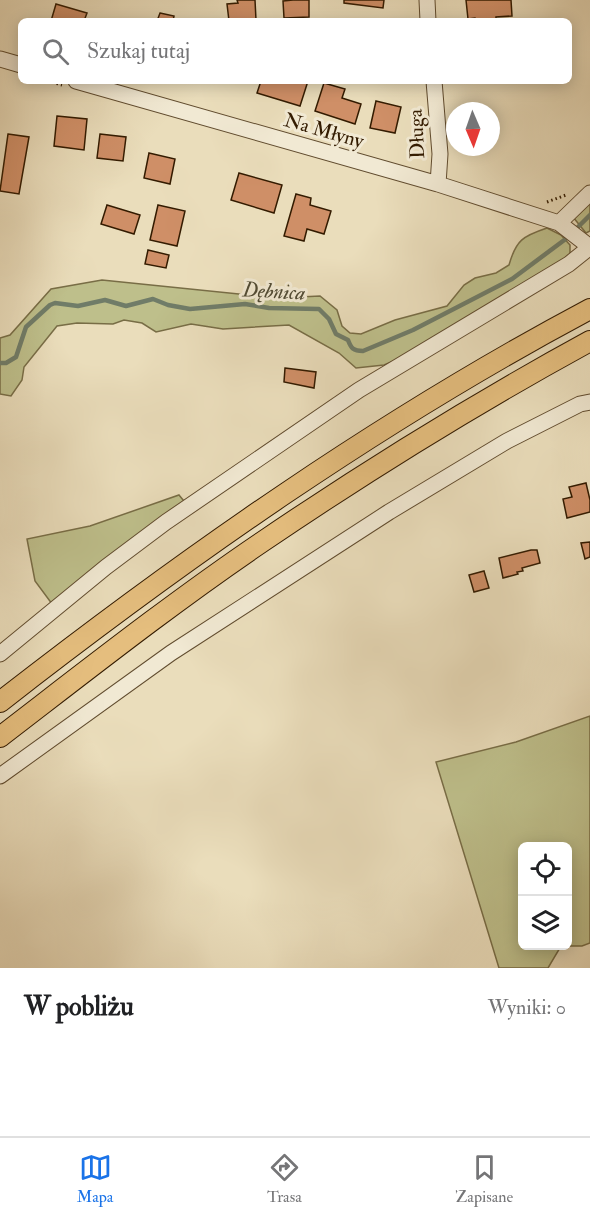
<!DOCTYPE html>
<html lang="pl">
<head>
<meta charset="utf-8">
<style>
	:root { --surface:#fff; --page:#f6f6f6; --text:#202124; --muted:#757577; --line:#e0e0e0; --accent:#1a73e8 }
	body { margin:0; font-family:"IM FELL Double Pica",serif; background:var(--page); color:var(--text) }
	.controls { position:absolute; right:18px; bottom:18px; display:grid; overflow:hidden; border-radius:9px; box-shadow:0 3px 15px #0003 }
	.controls button { width:54px; height:54px; display:grid; place-items:center; padding:0; border:0; border-bottom:2px solid var(--line); background:var(--surface); color:var(--text); font:30px sans-serif }
	.compass { position:absolute; left:446px; top:102px; width:54px; height:54px; border-radius:50%; background:var(--surface); box-shadow:0 3px 15px #0003; rotate:178deg }
	.list { margin:0; padding:0; list-style:none }
	h2 { display:flex; justify-content:space-between; align-items:center; height:78px; margin:0; padding:0 24px; font-size:26px }
	h2 small { font-size:20px; font-weight:400; color:var(--muted) }
	.icon { flex:none; width:33px; height:33px; fill:none; stroke:currentColor; stroke-width:2; stroke-linecap:round; stroke-linejoin:round }
	.map { position:relative; flex:none; width:590px; height:968px; overflow:hidden }
	.search { position:absolute; background:var(--surface); box-shadow:0 3px 15px #0003; left:18px; right:18px; top:18px; height:66px; display:flex; align-items:center; gap:15px; box-sizing:border-box; padding:0 21px; border-radius:9px; color:var(--muted); font-size:22px }
	.sheet { height:168px; background:var(--surface) }
	nav { display:flex; justify-content:space-around; align-items:center; box-sizing:border-box; height:84px; border-top:2px solid var(--line); background:var(--surface); font-size:16px; color:var(--muted) }
	nav a { display:grid; justify-items:center; gap:3px }
	nav .on { color:var(--accent) }
	.map>svg:first-child { display:block }
</style>
</head>
<body>
<div class="map">
<svg width="590" height="968" viewBox="0 0 590 968">
	<rect width="100%" height="100%" fill="#eaddbb"/>
	<filter id="stains"><feTurbulence type="fractalNoise" baseFrequency=".00333" numOctaves="4"/><feColorMatrix values="0 0 0 0 .2 0 0 0 0 .09 0 0 0 0 .02 0 0 0 .5 -.17"/></filter>
	<radialGradient id="worn" r=".72"><stop offset=".6" stop-color="#630" stop-opacity="0"/><stop offset="1" stop-color="#630" stop-opacity=".3"/></radialGradient>
	<!-- green -->
	<path fill="#bebf8b" stroke="#786d46" stroke-width="1.5" fill-rule="evenodd" d="M590,199v32l-4,2 -13,-16z
		M547,228l14,7 9,10v11l-164,100 -22,9 -28,3 -17,-15 -50,-28 -66,4 -32,-5 -35,8 -14,-9 -18,-3 -11,4 -36,-1 -20,3 -33,41 -2,13 -11,16 -11,-2v-56l10,-3 41,-46 51,-9 177,18 41,-2 17,14 5,16 8,7 11,1 34,-14 52,-14 17,-21 11,-7 21,-5 13,-8c7,-25 14,-29 38,-37z
		M179,495l9,11 -133,102 -20,-27 -8,-42 63,-13z
		M590,716v227l-8,3h-21l-13,22h-49l-63,-206 80,-20zM568,846v100h-46v-100z"/>
	<g fill="none" stroke-linecap="round" stroke-linejoin="round">
		<!-- stream -->
		<path stroke="#707c68" stroke-width="4.5" d="M578,227l12,-12
			M0,363h6l10,-6 10,-30 24,-22 5,-2 23,3 27,-6 21,6 27,-7 15,6 22,4 55,-5 24,4 50,1 10,10 7,15 12,6c3,8 5,11 15,11l50,-21 99,-51 55,-41"/>
	</g>
	<!-- building -->
	<path fill="#cf8f67" stroke="#331b00" stroke-width="1.5" d="M237,0h18l1,20 -27,1 -2,-17 11,-1z
		M293,0h16v17l-25,1 -1,-17z
		M344,0h40l-1,8 -39,-5z
		M466,0h45l1,16 -16,1v4h-20l-1,-3 -7,1z
		M56,4l31,9 -3,8h-33z
		M160,13l14,3 -1,5h-16z
		M261,81h47l-8,25 -43,-13z
		M324,83l21,6 -3,9 19,6 -6,20 -40,-13z
		M376,101l25,6 -6,26 -25,-5z
		M57,116l30,3 -3,31 -30,-4z
		M8,134l21,3 -10,57 -19,-3z
		M100,134l26,3 -3,24 -26,-3z
		M149,153l26,6 -5,25 -26,-6z
		M239,173l43,12 -8,28 -43,-13z
		M296,194l15,4 -1,7 21,6 -7,23 -17,-5 -3,12 -20,-5z
		M107,205l33,10 -6,19 -33,-10z
		M158,205l27,6 -8,35 -27,-6z
		M148,250l21,5 -3,13 -21,-4z
		M285,368l31,4 -2,16 -30,-6z
		M586,483l4,17v12l-23,6 -4,-19 9,-2 -3,-10z
		M590,542v15l-5,2 -4,-16z
		M531,550h6l3,13 -18,5 1,3 -6,1 1,2 -15,4 -4,-20z
		M484,571l5,17 -15,4 -5,-17z"/>
	<g fill="none" stroke-linecap="round" stroke-linejoin="round">
		<!-- minor casing -->
		<g stroke="#614c2f" stroke-width="17">
			<path id="minor" d="M427,0l1,21
				M0,59l21,6
				M76,81l362,103 121,39 31,24
				M434,81l6,73 -2,30
				M559,223l31,-30
				M0,654l106,-87 60,-45 193,-132 210,-126 21,-17
				M0,776l171,-123 218,-141 118,-71 73,-37 10,-2"/>
		</g>
		<!-- major casing -->
		<g stroke="#331b00" stroke-width="22">
			<path id="major" d="M0,702c186,-145 381,-282 590,-393
				M0,737c86,-66 172,-134 262,-195 106,-72 216,-140 328,-201"/>
		</g>
		<!-- path -->
		<path stroke="#331b00" stroke-width="3" stroke-dasharray="1.5 3" stroke-linecap="butt" d="M48,81l14,4
			M547,202l19,-7"/>
		<!-- minor -->
		<use href="#minor" stroke="#f1e9d3" stroke-width="15"/>
		<!-- major -->
		<use href="#major" stroke="#e5be7e" stroke-width="20"/>
	</g>
	<g text-anchor="middle" stroke-width="6" stroke-linejoin="round" paint-order="stroke">
		<!-- street labels -->
		<g font-size="20" fill="#331b00" stroke="#f1e9d3">
			<text transform="translate(324 130) rotate(16)" y="7">Na Młyny</text>
			<text transform="translate(416 134) rotate(-93)" y="7">Długa</text>
		</g>
		<!-- water labels -->
		<g font-size="21" font-style="italic" fill="#514b34" stroke="#f1e9d3">
			<text transform="translate(274 291) rotate(3)" y="7">Dębnica</text>
		</g>
	</g>
	<rect width="100%" height="100%" filter="url(#stains)"/>
	<rect width="100%" height="100%" fill="url(#worn)"/>
</svg>
<div class="controls">
<button><svg class="icon" aria-label="locate" viewBox="0 0 24 24"><circle cx="12" cy="12" r="6"/><path d="M12 2v4M12 18v4M2 12h4M18 12h4"/></svg></button>
<button><svg class="icon" aria-label="layers" viewBox="0 0 24 24"><path d="M12 4l9 5-9 5-9-5zM3 14l9 5 9-5"/></svg></button>
</div>
<svg class="compass" viewBox="-18 -18 36 36"><path d="M0-13l5 13h-10z" fill="#e53935"/><path d="M0 13l5-13h-10z" fill="#757577"/></svg>
<div class="search"><svg class="icon" aria-label="search" viewBox="0 0 24 24"><circle cx="10" cy="10" r="6"/><path d="M15 15l6 6"/></svg>Szukaj tutaj</div>
</div>
<section class="sheet">
<h2>W pobliżu<small>Wyniki: 0</small></h2>
<ul class="list">
</ul>
</section>
<nav>
<a class="on"><svg class="icon" aria-label="map" viewBox="0 0 24 24"><path d="M3 6l6-2 6 2 6-2v14l-6 2-6-2-6 2zM9 4v14M15 6v14"/></svg>Mapa</a>
<a><svg class="icon" aria-label="directions" viewBox="0 0 24 24"><path d="M12 3l9 9-9 9-9-9zM9 14v-3h6M13 9l2 2-2 2"/></svg>Trasa</a>
<a><svg class="icon" aria-label="saved" viewBox="0 0 24 24"><path d="M7 4h10v16l-5-4-5 4z"/></svg>Zapisane</a>
</nav>
</body>
</html>
